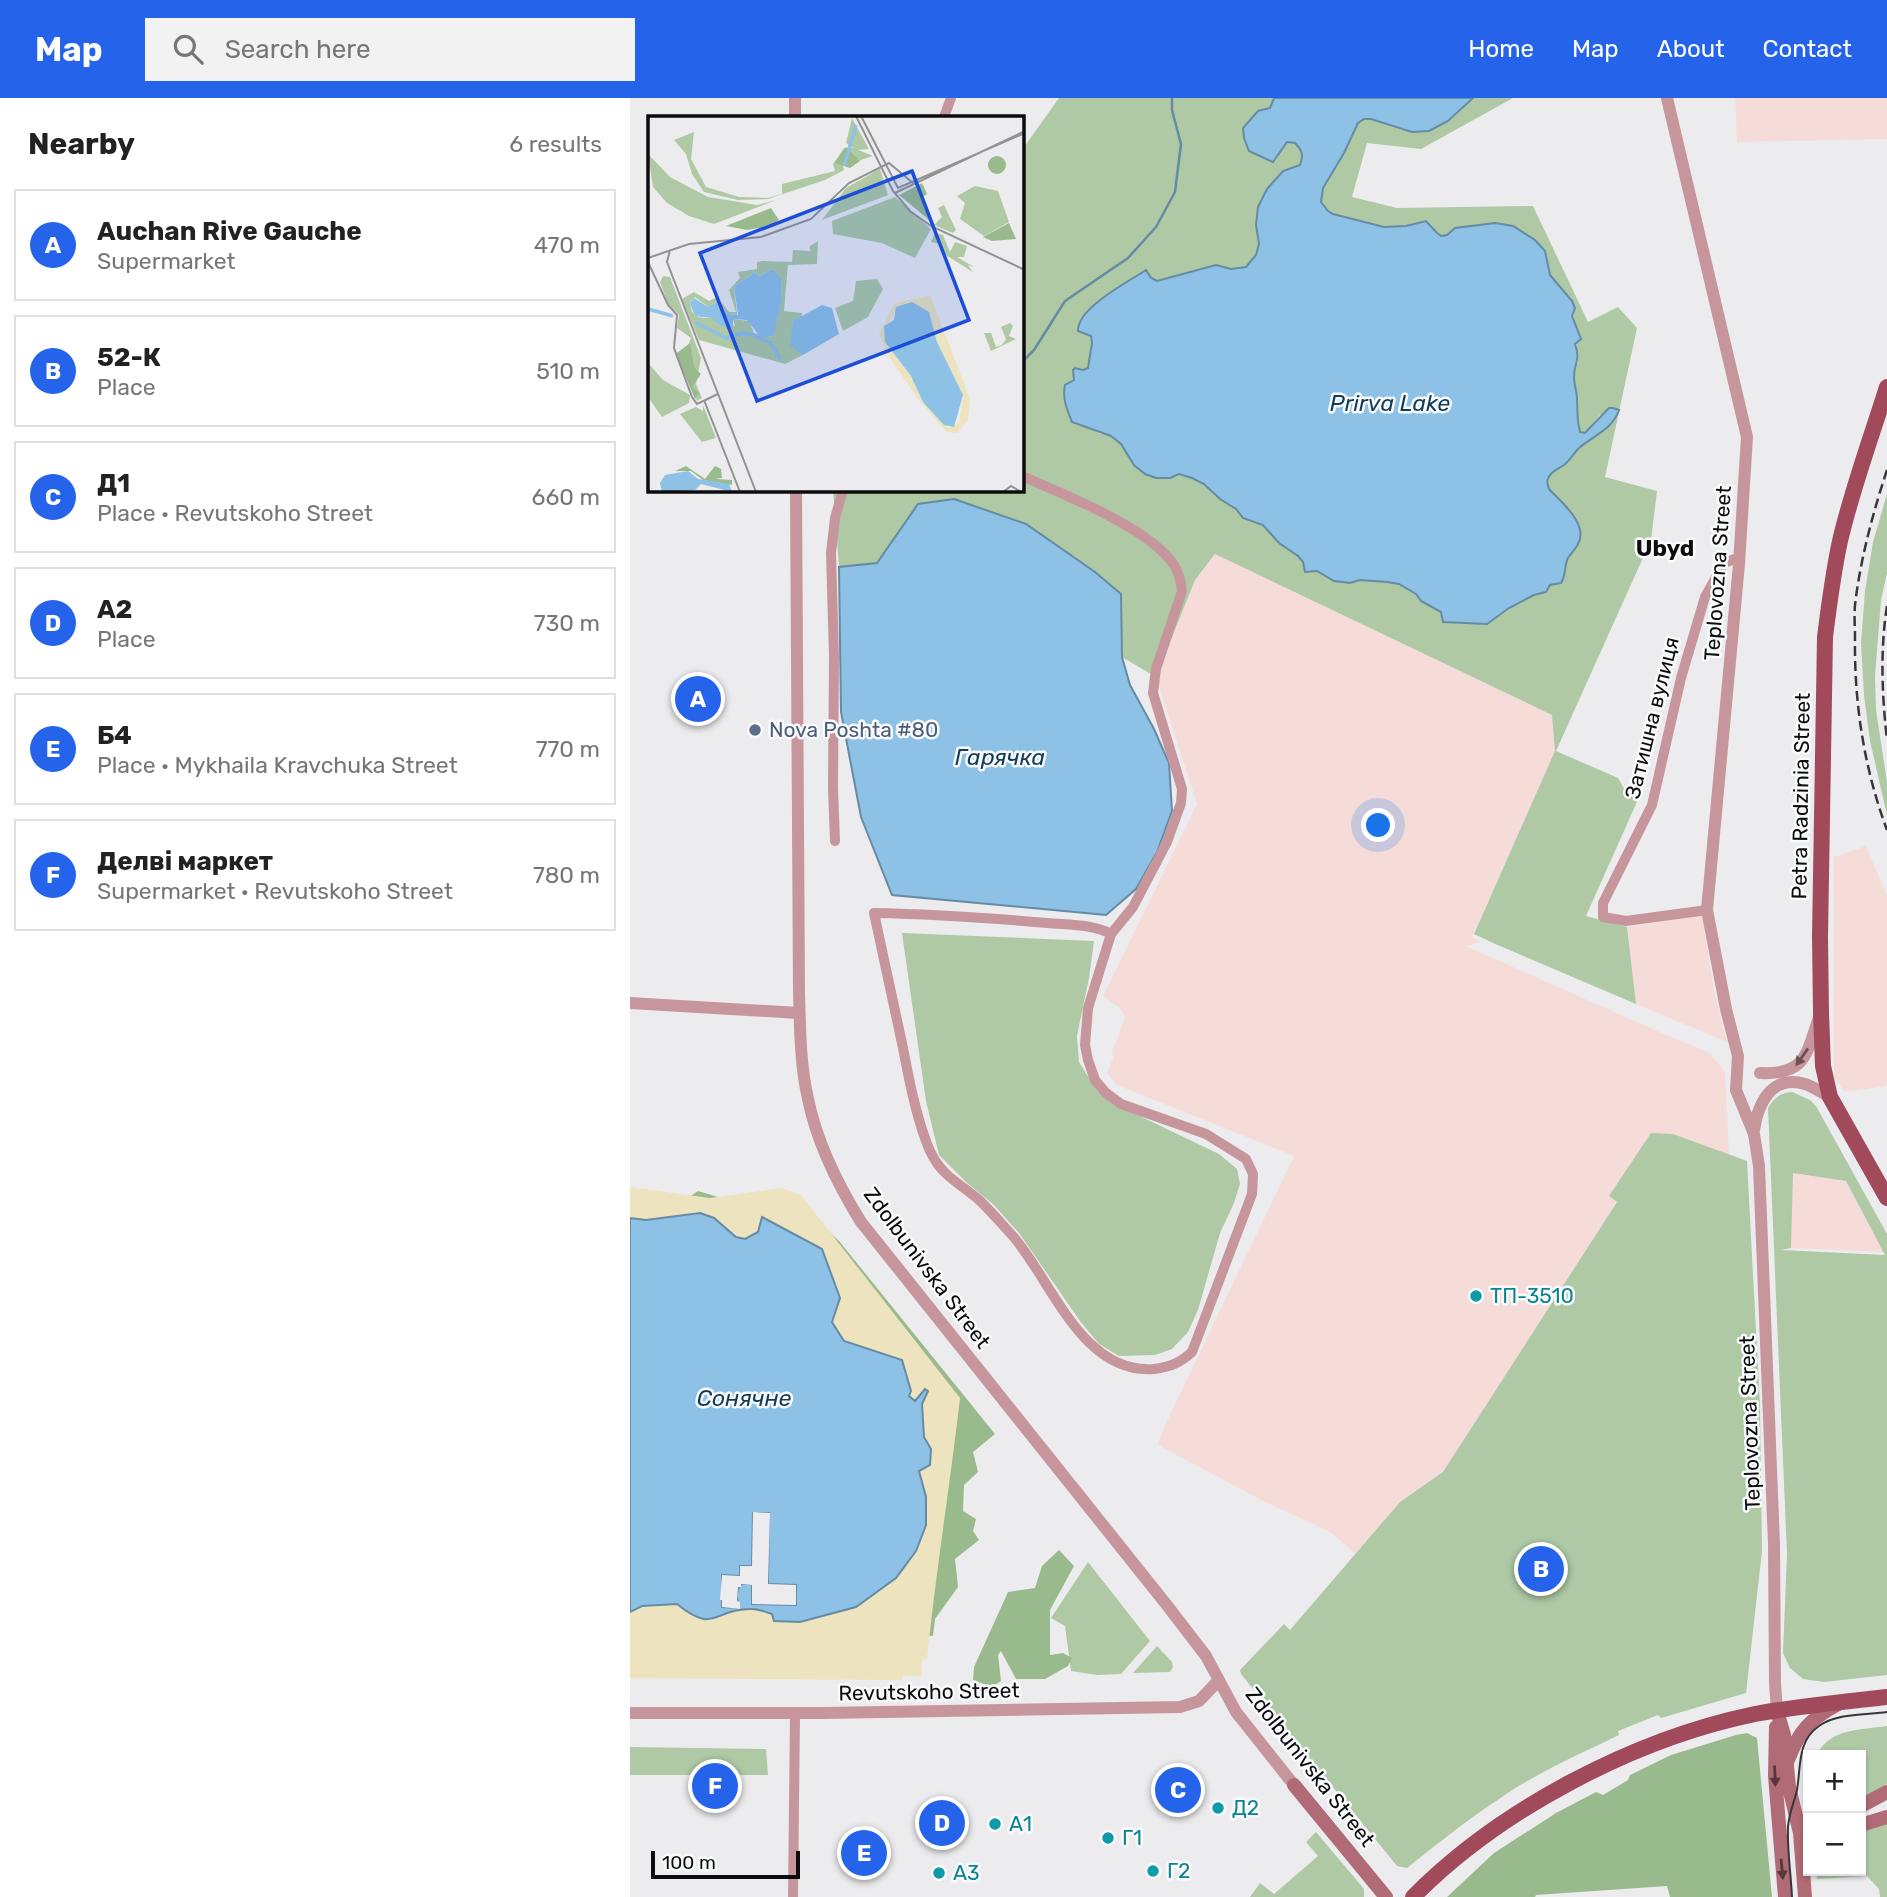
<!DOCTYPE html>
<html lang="en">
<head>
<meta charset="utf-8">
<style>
	:root { --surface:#fff; --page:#f2f2f2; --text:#222; --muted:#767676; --line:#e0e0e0; --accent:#2563eb }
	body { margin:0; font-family:Rubik,sans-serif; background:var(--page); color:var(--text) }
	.controls { position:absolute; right:21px; bottom:21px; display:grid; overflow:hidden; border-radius:0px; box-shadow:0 2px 5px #0004 }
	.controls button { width:63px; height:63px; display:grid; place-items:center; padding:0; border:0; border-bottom:2px solid var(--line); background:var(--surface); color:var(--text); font:35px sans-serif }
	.scale { position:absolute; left:21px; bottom:18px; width:149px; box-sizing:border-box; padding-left:7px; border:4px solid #0c0c0d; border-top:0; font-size:19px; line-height:24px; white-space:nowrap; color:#0c0c0d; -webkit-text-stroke:5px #f9fafd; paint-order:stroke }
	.you { position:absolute; left:749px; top:728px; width:24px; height:24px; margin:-18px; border:5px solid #fff; border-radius:50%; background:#1a73e8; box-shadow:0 0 0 10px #1a73e833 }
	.badge { display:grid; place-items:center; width:46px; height:46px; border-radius:50%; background:var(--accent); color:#fff; font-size:23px; font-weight:700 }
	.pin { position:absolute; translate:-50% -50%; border:4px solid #fff; box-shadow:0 2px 7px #0006 }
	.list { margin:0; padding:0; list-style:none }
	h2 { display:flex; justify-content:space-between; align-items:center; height:91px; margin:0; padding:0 28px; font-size:30px }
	h2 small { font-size:23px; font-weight:400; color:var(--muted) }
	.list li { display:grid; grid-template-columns:46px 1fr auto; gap:21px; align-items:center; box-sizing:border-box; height:112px; margin:0 14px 14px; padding:0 14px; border:2px solid var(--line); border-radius:0px }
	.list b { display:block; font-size:26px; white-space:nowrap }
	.list p { margin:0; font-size:23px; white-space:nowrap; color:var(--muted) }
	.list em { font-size:23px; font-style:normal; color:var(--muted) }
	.icon { flex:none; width:38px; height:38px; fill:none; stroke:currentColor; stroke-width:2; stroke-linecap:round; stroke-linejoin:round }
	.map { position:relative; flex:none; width:1257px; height:1799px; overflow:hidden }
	header { display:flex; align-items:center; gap:42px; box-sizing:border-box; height:98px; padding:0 35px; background:var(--accent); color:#fff }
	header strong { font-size:33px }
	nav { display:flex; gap:38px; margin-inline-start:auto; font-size:24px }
	.search { width:490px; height:63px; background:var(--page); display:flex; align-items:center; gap:18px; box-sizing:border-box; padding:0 24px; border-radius:0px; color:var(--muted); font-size:26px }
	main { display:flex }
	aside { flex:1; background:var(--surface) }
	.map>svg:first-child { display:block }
</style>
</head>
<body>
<header>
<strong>Map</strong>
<div class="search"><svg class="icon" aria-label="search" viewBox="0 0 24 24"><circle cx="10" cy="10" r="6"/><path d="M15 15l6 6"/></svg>Search here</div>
<nav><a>Home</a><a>Map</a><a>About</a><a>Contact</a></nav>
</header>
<main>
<aside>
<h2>Nearby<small>6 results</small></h2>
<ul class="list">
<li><span class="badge">A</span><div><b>Auchan Rive Gauche</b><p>Supermarket</p></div><em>470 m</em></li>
<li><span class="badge">B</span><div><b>52-К</b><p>Place</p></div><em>510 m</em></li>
<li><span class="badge">C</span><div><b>Д1</b><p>Place · Revutskoho Street</p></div><em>660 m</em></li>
<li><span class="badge">D</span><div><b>А2</b><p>Place</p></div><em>730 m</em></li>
<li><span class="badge">E</span><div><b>Б4</b><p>Place · Mykhaila Kravchuka Street</p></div><em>770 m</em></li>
<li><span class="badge">F</span><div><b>Делві маркет</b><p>Supermarket · Revutskoho Street</p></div><em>780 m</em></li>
</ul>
</aside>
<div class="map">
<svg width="1257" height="1799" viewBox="0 0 1257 1799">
	<rect width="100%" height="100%" fill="#ececef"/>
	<!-- industrial -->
	<path fill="#f6dcd9" d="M1105,0h152v41l-150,3z
		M585,456l337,161 4,36 -84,186 9,5 -15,4 189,84 55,23 15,19 4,83 -56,-21 -63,63 7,5 -174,271 -43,29 -44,52 -26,-22 -65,-30 -107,-57 1,-5 8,-19 127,-265 -177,-71 -10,-12 6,-15v-8l12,-32 -3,-8 -19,-14 94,-192 -41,-127 39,-97z
		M1236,748l21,50v190l-42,6 -11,-14v-221z
		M1072,817l12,76 13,51 -91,-38 -9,-77z
		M1162,1075l54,8 38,71 -93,-4z"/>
	<!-- green -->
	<path fill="#aec9a4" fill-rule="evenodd" d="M429,0h215l-25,53 21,10 6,-1 6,-13 5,-5c15,1 18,10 13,23l-17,6 -27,54 4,19 -4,11 -10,12 -15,2 -16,-4 -58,16 -6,-3 -5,-8 -57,64 3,9 -4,25 -5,2 -8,-2 -2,2 1,10 -7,3 31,50 13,3 10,8 13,21 36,13 9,-4 13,4 12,6 16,15 16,10 7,8 20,8 16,18 19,13 5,6 31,19 16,2 10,-3 27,2 12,2 12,6 5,4 5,7 20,11 57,5c14,-12 31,-20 48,-25l4,-8h5l8,-4 5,-21 10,-14 2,-7 -4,-20 -27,-29c-2,-6 -3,-10 2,-15 3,-4 9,-6 13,-9 6,-5 10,-12 15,-17 15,-13 32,-18 40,-38l-19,5 -15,18 -5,-1 -4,-14 2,-17 -4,-28 4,-12 -5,-49 -23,-37v-6l-55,-46 -40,5 -8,7 -6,1 -7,-7 -12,-7c-13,3 -26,6 -38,5 -11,-1 -45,-9 -54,-14 -4,-3 -8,-8 -9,-13 -3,-16 13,-32 21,-44 8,-12 9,-29 22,-37 11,0 21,6 32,9 35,10 54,-5 77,-30h40l-92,51 -54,-6 -15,54 45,11 136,-2 55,116 30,-15 19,21 -32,149 52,14 -6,49 -95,211 62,27 7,12 15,5 -54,121 41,11 9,77 -143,-61 -19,-9 81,-183 -3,-36 -337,-161 -20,26 -39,97 -34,-20 -1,-63 -203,-90 -41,59 -38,4 -6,-77h189v-340z
		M1257,396v79l-6,27 -6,76 1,34 11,72v33l-17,-74 -6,-46 -3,-52 4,-52 8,-49z
		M272,835l192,8 -5,37 -12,58 2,26 19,30 48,27 73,35 18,15 3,15 -6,19 -14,30 -22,77 -10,22 -16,17 -17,6 -36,1 -20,-12 -19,-23 -61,-88 -25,-28 -28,-23 -27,-27 -13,-54z
		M1162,994l18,8 6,6 71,128v441l-63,7 -21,-3 -13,-11 -7,-15 4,-99 -19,-446c7,-11 12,-15 24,-16zM1163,1075l53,8 39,74 -104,-5 10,-2z
		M1021,1035l22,1 74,27 13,245 2,145 -16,142 -85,25 -3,-3 -40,16 1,4c-41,20 -83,38 -120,64 -32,21 -62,45 -92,69l-10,-2 -156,-192 -1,-4 44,-46 6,6 110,-128 43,-30 174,-270 -8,-6z
		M458,1464l62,79 -29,33 -24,1 -26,-4 -6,-45 -14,-8z
		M527,1548l15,16 1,5 -3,5 -37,1z
		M1257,1628v58l-18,11 -8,2v-42h-44c12,-27 45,-25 70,-29z
		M0,1649l136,2 2,26h-138z
		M1257,1722v77h-7l-1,-8 -12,-13 -50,3 -1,-8h45v-41z
		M686,1734l48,57v8h-114l10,-14 14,11 44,-38 -12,-14z"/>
	<!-- forest -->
	<path fill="#99ba8c" d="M68,1093l30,9 66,-1 45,42 156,193 -22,18 5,20 -14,13 -1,26 13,8 -3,12 6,9 -24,19 3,28 -23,32 -2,17 -57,-5 -246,-406v-20l55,-5z
		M429,1452l15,16 -24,44v45l13,-2 9,5 -4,8 -23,13h-29l-15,-28 -3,4 3,26 -9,6 -19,-7 1,-13 34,-75 27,-4 7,-22z
		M1117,1635l10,5 15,159h-102l-3,-11 -131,9 -1,2h-88l47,-44 62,-40 40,-21 7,3 25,-15 2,-5 41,-20 65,-20z"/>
	<!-- sand -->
	<path fill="#ede3be" d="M0,1089l80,11 72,-10 19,7 159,203c-10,87 -24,173 -33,260l-5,3 -1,16 -19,-1v4l-272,-2v-66l11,-6 36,-2 16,13 20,3 15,-7 24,-5 47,14 57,-15 40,-29 30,-81 -7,-27 11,-5 1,-16 -7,-12 -2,-33 6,-13 -3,-1 -10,11 -6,-5 -7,-36 -58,-19 -13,-19 9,-25 -78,-80 -4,15 -13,7 -9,-2 -22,-19 -14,-5 -54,7 -16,-2z"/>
	<!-- water -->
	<path fill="#8dc1e5" stroke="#668ba4" stroke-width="2" fill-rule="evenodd" d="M644,0h199l-25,23 -19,10 -17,1 -41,-13h-7l-6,4 -14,30 -21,35 -2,14 7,9 5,3 51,13 22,-1 20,-5 11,12 4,3 6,-1 8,-7 40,-5 18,3 22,14 10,11 5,24 22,26 3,7 -3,8 9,23 -6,5c6,16 -1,19 -1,33 0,7 3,15 3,22 1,14 -1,18 3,33l5,1 24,-25h4l6,2c-7,20 -25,25 -40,38 -5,5 -9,12 -15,17 -4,3 -10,5 -13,9 -5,5 -4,9 -2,15 12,13 40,35 29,55 -2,5 -7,9 -10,14 -4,8 -2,18 -7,25l-11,2 -4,7 -12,3 -25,13 -22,16 -44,-2 -2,-10 -20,-11 -5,-7 -17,-10 -12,-2 -27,-2 -10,3 -16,-2 -17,-10 -12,1 -2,-10 -5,-6 -19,-13 -16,-18 -20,-7 -7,-9 -16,-10 -16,-15 -12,-6 -13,-4 -9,4h-14l-11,-4 -11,-9 -13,-21 -10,-8 -39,-14c-5,-12 -10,-24 -7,-37l9,-5 -1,-10 2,-2 8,2 5,-2 4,-25 -1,-7 -13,-5c-1,-23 50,-49 68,-61l5,8 6,3 59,-16 15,4 15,-2 10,-12 3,-11 -3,-19 2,-18 9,-18 16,-18 17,-6c4,-10 2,-15 -5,-22l-8,-1 -14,20 -24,-11 -5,-13 -1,-10 15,-17 12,-3z
		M324,401l72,25 69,48 26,22 1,63 8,28 24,44 15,34 3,48 -15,41 -21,37 -30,26 -214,-20 -31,-78 -20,-105 -2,-145 38,-4 41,-59z
		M70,1115l14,5 22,19 9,2 13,-7 4,-15 60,32 18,49 -8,24 12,19 58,19 9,31 -2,5 6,5 10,-12 3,2 -6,13 2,33 7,12 -1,16 -11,6 7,26v28l-10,26 -20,27 -40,29 -56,15 -26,-1 -2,-7c-7,-2 -15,-6 -22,-5 -37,0 -35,26 -73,-5l-35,2 -12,6v-394l16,2zM123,1415h16l-1,71 28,1v20l-44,-1v-20h-11c-6,6 -4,17 -2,24l-17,-1v-32l18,1v-10h12z"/>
	<!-- pier -->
	<path fill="#ececef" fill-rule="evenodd" d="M123,1414l17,1 -2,71 28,1v20l-44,-1v-19l-11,-1v3h-3l-1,14 3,1v7l-18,-2v-7h-2l2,-25 18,1v-10h12zM126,1418h10l-1,70 3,2h24v14l-36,-1 -1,-19 -14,-1 -6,5 -2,15 3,4 -10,-1v-5l-3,-2 2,-19 16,2 2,-3 1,-8h8l3,-2z"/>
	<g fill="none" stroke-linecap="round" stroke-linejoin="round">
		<!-- stream -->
		<path stroke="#668ba4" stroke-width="2.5" d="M392,264l12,-12 31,-49 63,-43 28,-31 19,-35 6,-48 -9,-34v-12"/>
		<!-- minor -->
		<path stroke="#c7969d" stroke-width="10" d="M314,19l7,-19
			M392,378c41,18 128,52 152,89 5,8 7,16 8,26l-26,78 -3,24 29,96 -1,14 -14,39 -34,65 -22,27 -23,74 -3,37 3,15 7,20 10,12 16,12 85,30 40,25 7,15 -1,20 -60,158c-12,11 -22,15 -38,17 -73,6 -103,-91 -143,-135 -11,-12 -21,-24 -33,-35 -14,-12 -34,-23 -43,-39 -4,-6 -7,-13 -9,-19 -11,-30 -17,-62 -23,-93 -10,-45 -19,-90 -29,-135 58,1 116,5 173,10 21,2 46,1 64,11
			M205,743l-2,-53 1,-131 -3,-104 4,-35 8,-28
			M1077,812l-81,11 -23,-4v-14l49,-98 29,-127 24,-81 19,-34 16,-6
			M163,1799l2,-184"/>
		<!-- tertiary -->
		<path stroke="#c7969d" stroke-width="12" d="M165,0v19
			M1037,0l80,339 -8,127 -32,346 19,99 12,47 -2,34 18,44 5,32 15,378 1,139 2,28
			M166,392l3,501c1,36 1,73 9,108 9,44 30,86 53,123l305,382 40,52 30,56 58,73
			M0,905l169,10
			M1130,975c44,2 46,-16 58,-53
			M1124,1032c4,-27 18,-56 51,-46 9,3 17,9 25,13
			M0,1615h194l356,-6 19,-6 20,-21"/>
		<!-- secondary -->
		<path stroke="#b16b76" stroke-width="14" d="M1147,1613l7,24 5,52 11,46 5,64
			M1146,1629l-1,49 10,121
			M1158,1662c11,-29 22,-41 50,-56
			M664,1687l92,112
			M1231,1708l26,-14
			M1231,1727l26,-8"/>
		<!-- primary -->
		<path stroke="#a04a5b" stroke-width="16" d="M1257,289c-16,51 -35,102 -47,154 -7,32 -11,64 -15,96l-5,300 1,76 2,53 7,31 57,101
			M783,1799c87,-88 221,-158 342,-183 44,-8 88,-12 132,-17"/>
		<!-- tram -->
		<path stroke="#373739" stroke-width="2" d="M1162,1799c-1,-23 -5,-47 -4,-70 1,-14 6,-24 9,-37 4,-23 0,-49 22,-64 17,-13 47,-11 68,-14"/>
		<!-- rail -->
		<path stroke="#373739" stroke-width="2.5" stroke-dasharray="10 5" stroke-linecap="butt" d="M1257,372c-14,42 -27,91 -32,135 -1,11 0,21 0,32 -1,66 9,131 32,193
			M1257,508c-7,44 -5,90 0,134"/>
	</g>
	<!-- one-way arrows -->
	<defs><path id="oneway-solid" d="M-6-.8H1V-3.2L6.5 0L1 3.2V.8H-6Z" transform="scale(1.75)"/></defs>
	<use fill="#6a5155" href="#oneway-solid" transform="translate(1172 959) rotate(125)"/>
	<g fill="#56373c">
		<use href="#oneway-solid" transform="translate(1145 1678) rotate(88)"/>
		<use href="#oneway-solid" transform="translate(1152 1771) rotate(85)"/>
	</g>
	<!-- markers -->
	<circle fill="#5c6f8a" stroke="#f9fafd" stroke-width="2.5" cx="125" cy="632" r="7"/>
	<g fill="#0f9aa8" stroke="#f9fafd" stroke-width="2.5">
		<circle cx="846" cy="1198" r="7"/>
		<circle cx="588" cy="1710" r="7"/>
		<circle cx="365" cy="1726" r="7"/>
		<circle cx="478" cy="1740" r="7"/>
		<circle cx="523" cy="1773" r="7"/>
		<circle cx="309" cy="1775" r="7"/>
	</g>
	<g text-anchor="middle" stroke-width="5" stroke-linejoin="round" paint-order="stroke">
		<!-- street labels -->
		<g font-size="21" fill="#0c0c0d" stroke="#f9fafd">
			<text transform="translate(1088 475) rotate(-86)" y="7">Teplovozna Street</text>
			<text transform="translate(1022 620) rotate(-76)" y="7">Затишна вулиця</text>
			<text transform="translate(1171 698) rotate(-89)" y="7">Petra Radzinia Street</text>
			<text transform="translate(297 1170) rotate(53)" y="7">Zdolbunivska Street</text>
			<text transform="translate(1120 1325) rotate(-92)" y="7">Teplovozna Street</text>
			<text transform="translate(299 1594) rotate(-1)" y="7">Revutskoho Street</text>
			<text transform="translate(680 1669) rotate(52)" y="7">Zdolbunivska Street</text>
		</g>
		<!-- service labels -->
		<g font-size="21" fill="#4e5e75" stroke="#f9fafd" text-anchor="start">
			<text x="139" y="639">Nova Poshta #80</text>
		</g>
		<!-- culture labels -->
		<g font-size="21" fill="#0d838f" stroke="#f9fafd" text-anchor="start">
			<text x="860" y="1205">ТП-3510</text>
			<text x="602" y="1717">Д2</text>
			<text x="379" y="1733">А1</text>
			<text x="492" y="1747">Г1</text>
			<text x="537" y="1780">Г2</text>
			<text x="323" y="1782">А3</text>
		</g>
		<!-- water labels -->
		<g font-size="23" font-style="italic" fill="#133c55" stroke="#f9fafd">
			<text x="760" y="313">Prirva Lake</text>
			<text x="370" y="667">Гарячка</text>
			<text x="114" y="1308">Сонячне</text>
		</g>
		<!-- neighbourhood labels -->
		<g font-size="23" font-weight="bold" fill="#0c0c0d" stroke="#f9fafd">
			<text x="1035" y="458">Ubyd</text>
		</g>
	</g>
	<!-- overview -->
	<g transform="translate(18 18)">
		<rect width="376" height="376" fill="#ececef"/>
		<path d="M204,2l17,31 -11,1 15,6 -30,10 1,4 -19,10 -57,19 -30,1 -34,-8 -12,-18 -6,-20 -12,-14 20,-8 -3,27 15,28 33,10 29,1 14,-4v-10l53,-13 -2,-7 11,-16h9l-7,-5zM0,38l22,23 38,20 49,8 19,-5 -62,24 -25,-8 -22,-13 -14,-16zM232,53l8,26 -66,25 24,-32zM327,70l23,5 11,31 -25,14 -24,-17 5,-16 -8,-7zM247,81l36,32 -16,29 -33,-15 -49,-9 -1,-13zM296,89l12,25 -3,3 -19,-8 8,-8 -4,-9zM287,117l8,2 7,17 5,-10 12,4 -3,11h-7l17,10 -6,-2 5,7 -32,-20 -1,-8 -9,-2zM170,125l-1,23 -29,1 -4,46 18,2 1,42 -18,9 -86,-24 -17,-41 12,-7 15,9 8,-4 12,15h7l-7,-22 11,-12 -2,-6 19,-3v-7l6,-1 29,1 1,-12 17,1v-5zM124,153l9,13 1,18 -11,37 -17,-4 -5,-12 -16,-2 2,7h-15l-7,-8h-12l-9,-6 -2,-10 5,-5 13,10 10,-6 9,13 10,1 -3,-29 19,-12 -2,-3 9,5zM15,160l7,1 31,81 -5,26 6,14 -5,3 -21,-48 11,-5 4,-10 -14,-10 2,-13 -11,-11 -8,-22zM229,163l6,10 -15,28 -25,14 -8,-23 18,-7 3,-20zM362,207l3,3 -4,10 7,3 -25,12 -7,-18h7l5,14 6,-2 4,-6 -5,-12zM0,247l15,17 27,15 -1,8 -27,14 -14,-20zM55,289l13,33 -14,4 -22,-28 16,-7 7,4z" fill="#aec9a4" fill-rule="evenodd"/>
		<path d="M198,31l14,14 -10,7 -15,-5zM340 49a9 9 0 1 1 18 0a9 9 0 1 1-18 0ZM274,67l5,11 -6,4 13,26 -35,-29zM123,92l8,12 -10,6 -22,4 -21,-4zM361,107l7,16 -24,2 -9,-4zM42,227l4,24 7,7 -9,13 7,6 -4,6 -19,-45zM38,350l19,13 10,-13 6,3 1,9 -7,1 17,1v5l-29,-5 -12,-9h-16z" fill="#99ba8c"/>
		<path d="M282,179l40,104 -2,21 -11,13 -10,-1 -29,-33 -32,-47 -7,-18 16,-31zM258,189l23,7 8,30 26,53 -4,28 -11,5 -25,-26 -12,-26 -26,-34 4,-20 9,-14z" fill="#ede3be" fill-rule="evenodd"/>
		<path d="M124,153l9,9 1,22 -9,36 -12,2 -14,-18 -14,-1v8l-13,-1 -8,-8 -10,-1 -3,6 2,-6 -7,-3 -4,-11 4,-5 14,9 10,-6 9,13 11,1 -4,-29 19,-12 -4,-4 11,6zM264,186l17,10 8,30 26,53 -9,32 -10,-2 -21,-23 -12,-26 -26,-34 -1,-16 10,-6 2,-13zM174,189l10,3 7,26 -36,21 -13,-10 3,-24zM40,355l10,8 31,5 3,8 -31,-8 -6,6 -33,2 -2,-9 5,-8z" fill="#8dc1e5"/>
		<path fill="none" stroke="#8dc1e5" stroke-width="3.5" d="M196,50l12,-41M0,193l25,7M47,206l31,16 17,-5 10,2 18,8 9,16"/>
		<path fill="none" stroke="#929295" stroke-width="2" d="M208,0l37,75 17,20 21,15 94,44M213,0l37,72 127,-55M247,77l130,-62M22,134l-3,12 89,230M0,142l41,-14 72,-7 50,-18 38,-36 40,-20 24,20M0,146l20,43 9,10 -3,33 18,49 5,7 21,-10M56,284l36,92M355,376l8,-6 10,6"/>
		<path fill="#1d4ed8" fill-opacity="0.15" stroke="#1d4ed8" stroke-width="3.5" d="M264,55l57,149 -212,81 -57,-148z"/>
		<rect width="376" height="376" fill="none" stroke="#0c0c0d" stroke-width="3.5"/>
	</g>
</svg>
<div class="controls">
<button>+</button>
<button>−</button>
</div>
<div class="scale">100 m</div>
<div class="you"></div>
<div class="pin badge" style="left:68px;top:601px">A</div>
<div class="pin badge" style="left:911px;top:1471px">B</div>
<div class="pin badge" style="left:548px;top:1692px">C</div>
<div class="pin badge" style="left:312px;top:1725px">D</div>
<div class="pin badge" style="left:234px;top:1755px">E</div>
<div class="pin badge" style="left:85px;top:1688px">F</div>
</div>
</main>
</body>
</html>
